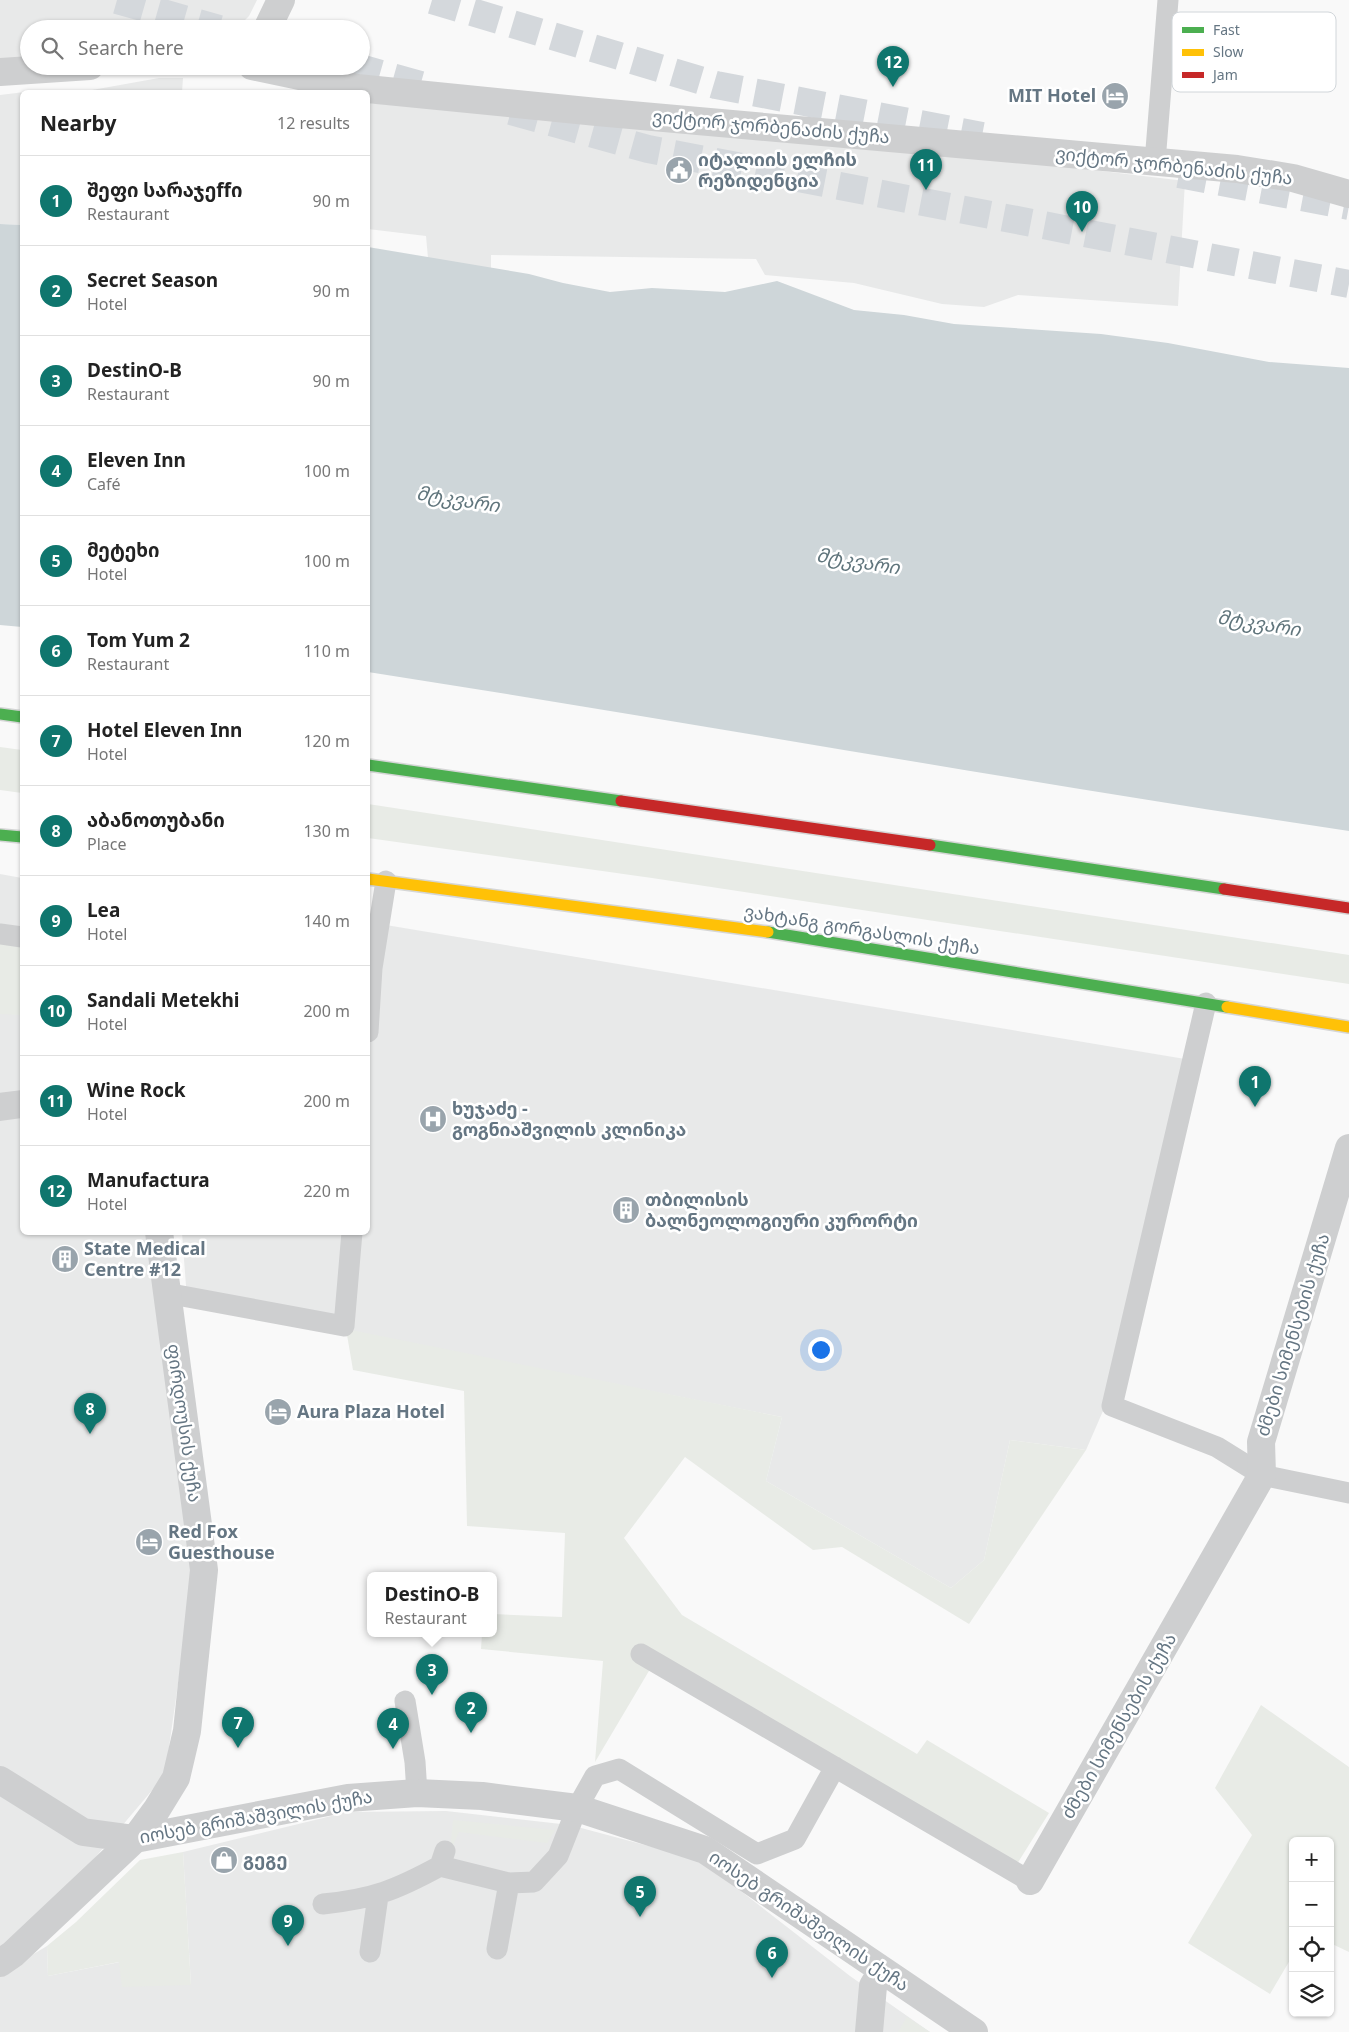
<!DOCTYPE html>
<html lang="en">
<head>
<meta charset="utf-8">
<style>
	:root { --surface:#fff; --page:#f6f6f6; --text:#222; --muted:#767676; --line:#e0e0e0; --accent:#0f766e }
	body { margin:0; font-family:"Noto Sans","Noto Sans Georgian",sans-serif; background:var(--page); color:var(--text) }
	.controls { position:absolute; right:15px; bottom:15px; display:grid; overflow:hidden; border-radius:8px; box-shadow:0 1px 4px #0004 }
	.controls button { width:45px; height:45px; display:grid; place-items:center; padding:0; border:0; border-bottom:1px solid var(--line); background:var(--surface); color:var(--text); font:25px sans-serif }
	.you { position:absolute; left:820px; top:1349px; width:18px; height:18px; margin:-12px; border:4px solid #fff; border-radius:50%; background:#1a73e8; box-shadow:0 0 0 8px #1a73e833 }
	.badge { display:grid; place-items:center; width:32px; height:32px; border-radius:50%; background:var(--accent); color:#fff; font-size:16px; font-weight:700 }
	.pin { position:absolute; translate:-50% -41px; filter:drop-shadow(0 1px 2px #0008) }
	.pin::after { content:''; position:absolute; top:26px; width:18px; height:15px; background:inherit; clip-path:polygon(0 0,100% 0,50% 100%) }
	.popup { position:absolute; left:367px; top:1572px; width:130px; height:65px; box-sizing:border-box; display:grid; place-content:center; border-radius:8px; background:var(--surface); filter:drop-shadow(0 1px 4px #0005); font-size:16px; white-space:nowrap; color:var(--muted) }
	.popup b { font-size:19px; color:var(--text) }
	.popup::after { content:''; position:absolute; left:50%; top:100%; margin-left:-10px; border:10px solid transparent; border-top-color:var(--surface) }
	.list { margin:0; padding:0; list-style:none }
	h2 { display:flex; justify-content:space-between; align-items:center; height:65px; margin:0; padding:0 20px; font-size:21px }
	h2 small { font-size:16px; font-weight:400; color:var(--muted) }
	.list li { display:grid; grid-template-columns:32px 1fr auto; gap:15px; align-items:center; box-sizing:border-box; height:90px; padding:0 20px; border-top:1px solid var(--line) }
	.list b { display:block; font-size:19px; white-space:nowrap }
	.list p { margin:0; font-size:16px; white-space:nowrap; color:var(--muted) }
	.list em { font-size:16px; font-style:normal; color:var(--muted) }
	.icon { flex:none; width:28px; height:28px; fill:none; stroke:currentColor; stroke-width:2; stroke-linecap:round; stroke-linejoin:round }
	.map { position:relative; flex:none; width:1349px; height:2032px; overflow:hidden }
	.search { position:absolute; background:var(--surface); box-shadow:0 1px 4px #0004; left:20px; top:20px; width:350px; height:55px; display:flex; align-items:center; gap:12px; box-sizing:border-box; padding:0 18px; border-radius:28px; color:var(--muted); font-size:19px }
	.panel { position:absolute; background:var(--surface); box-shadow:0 1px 4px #0004; left:20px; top:90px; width:350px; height:1145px; border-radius:8px }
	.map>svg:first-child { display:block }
</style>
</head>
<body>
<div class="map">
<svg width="1349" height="2032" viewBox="0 0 1349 2032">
	<rect width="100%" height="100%" fill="#f9f9f9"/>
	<!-- built -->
	<path fill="#e8e9e9" d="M0,0h257l-8,16 -13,13h-207v29l-29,1z
		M159,78h24l-1,14h-101z
		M41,90v2h-19v133l-22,-1v-129z
		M368,103l415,30 402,48 -7,125 -160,-11 -34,12 -42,-3 -88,-21 -89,-8 -9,-16 -265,-4v14l-63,-11 -2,-22 -58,-7z
		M0,874l22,4v354l133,1 40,332 -30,210 -88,104 -77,69z
		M368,922l817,137 -82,352 -17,39 -76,-10 -26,120 -33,28 -185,-107 16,-64 -595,-118 -5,-66 186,-1z
		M446,1811l124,14 131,35 149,116 80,56h-930v-58l47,-28 1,30 72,-14 71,23 -8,-133 165,-40z"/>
	<!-- green -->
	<path fill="#e8ebe6" d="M0,747l22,3v43l-22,-3z
		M368,804l981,151v29l-697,-106 -284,-40z
		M0,937l22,2v76l-22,-1z
		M346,1329l436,88 -16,64 185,107 33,-28 26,-120 76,10 -117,174 -127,-77 -29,3 -128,-93 -61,81 58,77 235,139 10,-14 122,73 -32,51 -358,-210 -64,108 8,-101 -122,-12 1,-15h11v-20l69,3 3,-84 -98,-7 -3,-135 -111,-21z
		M1261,1705l88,62v185l-19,-9v-102h-37v114l-23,39 -82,-51 64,-108 -37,-47z
		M453,1820l102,10 -8,13 -88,-11 -9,20z
		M183,1852l8,133 -69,2 -3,-25 -71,14 -1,-30 29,-24 64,-62z
		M907,2017l23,15h-32z"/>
	<!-- water -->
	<path fill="#ced6d9" d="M0,224l22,1v402l-22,-2z
		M368,247l161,27 34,9 47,9 42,-4 73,4 52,-11 77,29 50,5 50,9 147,10 67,9 101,19 80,6v463c-328,-49 -654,-108 -981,-159z"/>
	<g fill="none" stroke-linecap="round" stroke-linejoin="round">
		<!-- primary-tunnel -->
		<path stroke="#d4d8dc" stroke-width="28" stroke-dasharray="28 14" stroke-linecap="butt" d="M117,0l102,29
			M432,0l284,85 266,51
			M353,66l78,22
			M511,111l137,38 701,135
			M1179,174l170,32"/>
		<!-- fast casing -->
		<g stroke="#d5d6d6" stroke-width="14">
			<path id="fast" d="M0,714l22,3
				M368,765l253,36
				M0,835l22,2
				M930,845l294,44
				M768,932l459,75"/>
		</g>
		<!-- slow casing -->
		<g stroke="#d5d6d6" stroke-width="14">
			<path id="slow" d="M368,879l400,53
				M1227,1007l122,20"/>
		</g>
		<!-- jam casing -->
		<g stroke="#d5d6d6" stroke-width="14">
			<path id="jam" d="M621,801l309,44
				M1224,889l125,19"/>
		</g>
		<!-- lane -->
		<path stroke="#cecfd0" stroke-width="21" d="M1155,162l13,-162
			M0,934l22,3
			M1206,1003l-94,403 105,41 45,28 87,18
			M368,1032l4,-64 14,-87
			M166,1293l178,33 8,-94
			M641,1654l389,227
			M405,1701l10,61 2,31
			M445,1851l-5,15 69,17 25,-1 24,-26 19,-48 18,-32 24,-7 138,85 38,-15 40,-72
			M323,1904c50,-5 73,-14 117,-38
			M497,1949l12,-66
			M370,1952l8,-56"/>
		<!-- street -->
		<path stroke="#cecfd0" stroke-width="28" d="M267,29l14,-29
			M252,66l105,22 240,24 640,57 56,9 56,16
			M0,72l90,-6
			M0,1107l22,-3
			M0,1780l83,52 52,7 213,-41 69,-5 65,3 95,12 128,42 269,182
			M1030,1881l232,-406 -1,-33 88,-294
			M0,1963l13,-9 122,-115 22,-30 19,-31 11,-47 17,-161 -45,-338
			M869,2032l4,-46 9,-15"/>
		<!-- fast -->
		<use href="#fast" stroke="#4caf50" stroke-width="11"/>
		<!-- slow -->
		<use href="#slow" stroke="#ffc107" stroke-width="11"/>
		<!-- jam -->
		<use href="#jam" stroke="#c62828" stroke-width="11"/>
	</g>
	<!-- icons -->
	<defs>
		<g id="hotel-disc" transform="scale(1.4375)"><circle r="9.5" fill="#99a4ac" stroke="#fff"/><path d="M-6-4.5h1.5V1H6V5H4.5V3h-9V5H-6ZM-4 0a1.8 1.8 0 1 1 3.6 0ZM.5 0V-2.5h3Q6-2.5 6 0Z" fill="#fff"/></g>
		<g id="civic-disc" transform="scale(1.4375)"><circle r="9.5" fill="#99a4ac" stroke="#fff"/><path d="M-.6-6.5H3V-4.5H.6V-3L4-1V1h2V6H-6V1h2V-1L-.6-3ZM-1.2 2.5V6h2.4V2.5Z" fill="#fff"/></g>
		<g id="hospital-disc" transform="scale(1.4375)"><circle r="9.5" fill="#99a4ac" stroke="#fff"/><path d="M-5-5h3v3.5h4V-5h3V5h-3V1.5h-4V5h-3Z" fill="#fff"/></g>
		<g id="building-disc" transform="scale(1.4375)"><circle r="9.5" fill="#99a4ac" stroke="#fff"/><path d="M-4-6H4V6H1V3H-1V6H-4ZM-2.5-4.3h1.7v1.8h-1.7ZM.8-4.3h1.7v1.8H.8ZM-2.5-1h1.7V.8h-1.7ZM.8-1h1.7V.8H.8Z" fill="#fff"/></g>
		<g id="shop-disc" transform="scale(1.4375)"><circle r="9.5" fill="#99a4ac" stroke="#fff"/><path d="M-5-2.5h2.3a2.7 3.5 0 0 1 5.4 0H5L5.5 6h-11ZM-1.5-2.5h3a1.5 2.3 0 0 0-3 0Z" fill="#fff"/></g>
	</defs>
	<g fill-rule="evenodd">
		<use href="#hotel-disc" x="1115" y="96"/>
		<use href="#civic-disc" x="679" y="170"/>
		<use href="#hospital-disc" x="433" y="1119"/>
		<use href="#building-disc" x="626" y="1210"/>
		<use href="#building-disc" x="65" y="1259"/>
		<use href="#hotel-disc" x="278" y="1412"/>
		<use href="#hotel-disc" x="149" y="1542"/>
		<use href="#shop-disc" x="224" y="1860"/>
	</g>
	<g text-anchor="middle" stroke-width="5" stroke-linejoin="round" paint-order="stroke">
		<!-- poi labels -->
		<g font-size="18" font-weight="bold" fill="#657683" stroke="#fff" text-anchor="start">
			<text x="1096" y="102" text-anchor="end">MIT Hotel</text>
			<text x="698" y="166">იტალიის ელჩის<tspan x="698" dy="21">რეზიდენცია</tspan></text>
			<text x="452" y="1115">ხუჯაძე -<tspan x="452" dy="21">გოგნიაშვილის კლინიკა</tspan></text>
			<text x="645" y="1206">თბილისის<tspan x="645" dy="21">ბალნეოლოგიური კურორტი</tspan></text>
			<text x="84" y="1255">State Medical<tspan x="84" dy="21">Centre #12</tspan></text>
			<text x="297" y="1418">Aura Plaza Hotel</text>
			<text x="168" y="1538">Red Fox<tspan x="168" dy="21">Guesthouse</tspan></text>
			<text x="243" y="1866">გეგე</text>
		</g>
		<!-- street labels -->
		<g font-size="18" fill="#657683" stroke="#fff">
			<text transform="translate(771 127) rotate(5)" y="6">ვიქტორ ჯორბენაძის ქუჩა</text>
			<text transform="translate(1174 166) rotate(6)" y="6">ვიქტორ ჯორბენაძის ქუჩა</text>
			<text transform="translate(862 930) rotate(9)" y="6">ვახტანგ გორგასლის ქუჩა</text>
			<text transform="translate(1293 1335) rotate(-73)" y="6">ძმები სიმენსების ქუჩა</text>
			<text transform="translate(184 1423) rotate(82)" y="6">ფირდოუსის ქუჩა</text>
			<text transform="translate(1119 1726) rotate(-60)" y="6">ძმები სიმენსების ქუჩა</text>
			<text transform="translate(256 1817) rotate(-10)" y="6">იოსებ გრიშაშვილის ქუჩა</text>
			<text transform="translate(809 1921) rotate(34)" y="6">იოსებ გრიშაშვილის ქუჩა</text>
		</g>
		<!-- water labels -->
		<g font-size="19" font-style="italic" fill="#60757c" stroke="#fff">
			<text transform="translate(458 499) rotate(9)" y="7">მტკვარი</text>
			<text transform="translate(858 561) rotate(9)" y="7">მტკვარი</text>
			<text transform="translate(1259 623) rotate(9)" y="7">მტკვარი</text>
		</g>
	</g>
	<!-- legend -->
	<rect x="1172" y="12" width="164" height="80" rx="8" fill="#fff" stroke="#d1d6da" stroke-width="1"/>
	<rect x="1182" y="27" width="22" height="6" fill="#4caf50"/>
	<rect x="1182" y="49" width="22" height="7" fill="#ffc107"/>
	<rect x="1182" y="72" width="22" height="6" fill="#c62828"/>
	<g font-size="14" fill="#657683">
		<text x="1213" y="35">Fast</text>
		<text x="1213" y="57">Slow</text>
		<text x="1213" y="80">Jam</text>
	</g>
</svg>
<div class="controls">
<button>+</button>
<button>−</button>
<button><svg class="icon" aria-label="locate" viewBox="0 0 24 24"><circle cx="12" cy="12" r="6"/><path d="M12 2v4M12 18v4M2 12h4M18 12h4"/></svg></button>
<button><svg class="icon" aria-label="layers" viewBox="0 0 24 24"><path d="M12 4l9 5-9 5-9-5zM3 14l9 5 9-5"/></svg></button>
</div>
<div class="you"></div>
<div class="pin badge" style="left:1255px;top:1107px">1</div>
<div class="pin badge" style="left:471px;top:1733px">2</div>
<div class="pin badge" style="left:432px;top:1695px">3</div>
<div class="popup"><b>DestinO-B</b>Restaurant</div>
<div class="pin badge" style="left:393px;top:1749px">4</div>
<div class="pin badge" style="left:640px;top:1917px">5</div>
<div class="pin badge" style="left:772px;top:1978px">6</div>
<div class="pin badge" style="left:238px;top:1748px">7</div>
<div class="pin badge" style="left:90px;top:1434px">8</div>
<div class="pin badge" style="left:288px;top:1946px">9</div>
<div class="pin badge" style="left:1082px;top:232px">10</div>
<div class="pin badge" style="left:926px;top:190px">11</div>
<div class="pin badge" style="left:893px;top:87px">12</div>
<div class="search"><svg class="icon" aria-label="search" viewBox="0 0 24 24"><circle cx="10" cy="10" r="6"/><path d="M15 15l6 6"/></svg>Search here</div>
<section class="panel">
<h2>Nearby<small>12 results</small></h2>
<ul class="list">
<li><span class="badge">1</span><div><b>შეფი სარაჯეffი</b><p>Restaurant</p></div><em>90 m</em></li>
<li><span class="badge">2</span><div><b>Secret Season</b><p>Hotel</p></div><em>90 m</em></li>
<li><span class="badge">3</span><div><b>DestinO-B</b><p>Restaurant</p></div><em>90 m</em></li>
<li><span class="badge">4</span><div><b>Eleven Inn</b><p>Café</p></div><em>100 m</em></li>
<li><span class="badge">5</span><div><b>მეტეხი</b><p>Hotel</p></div><em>100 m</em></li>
<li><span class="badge">6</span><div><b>Tom Yum 2</b><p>Restaurant</p></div><em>110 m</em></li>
<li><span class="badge">7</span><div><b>Hotel Eleven Inn</b><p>Hotel</p></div><em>120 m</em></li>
<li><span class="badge">8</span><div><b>აბანოთუბანი</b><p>Place</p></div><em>130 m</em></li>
<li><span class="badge">9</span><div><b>Lea</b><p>Hotel</p></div><em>140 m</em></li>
<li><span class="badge">10</span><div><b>Sandali Metekhi</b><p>Hotel</p></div><em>200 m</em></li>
<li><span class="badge">11</span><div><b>Wine Rock</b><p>Hotel</p></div><em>200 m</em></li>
<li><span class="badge">12</span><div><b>Manufactura</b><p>Hotel</p></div><em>220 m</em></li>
</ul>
</section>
</div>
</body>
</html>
